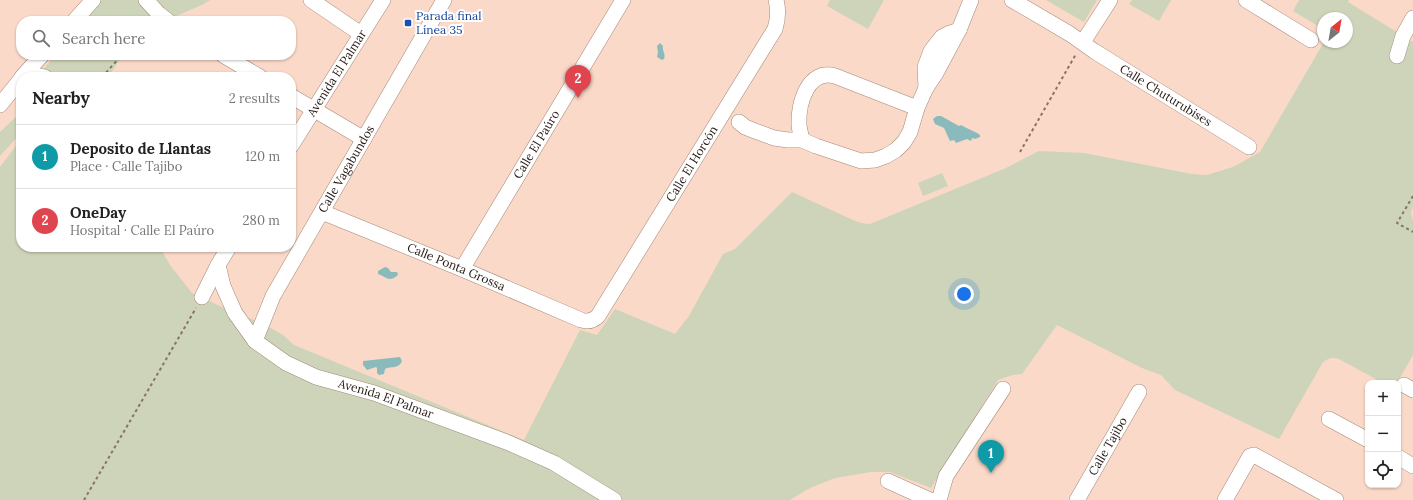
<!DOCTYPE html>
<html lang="en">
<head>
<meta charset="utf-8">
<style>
	:root { --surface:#fff; --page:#f6f6f6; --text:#222; --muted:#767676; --line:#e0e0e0; --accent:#277174 }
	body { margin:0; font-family:Lora,serif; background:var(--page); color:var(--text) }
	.controls { position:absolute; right:12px; bottom:12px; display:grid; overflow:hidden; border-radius:8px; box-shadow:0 1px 3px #0004 }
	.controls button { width:36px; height:36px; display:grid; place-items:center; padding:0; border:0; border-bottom:1px solid var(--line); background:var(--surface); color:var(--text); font:20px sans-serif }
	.compass { position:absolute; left:1317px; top:12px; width:36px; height:36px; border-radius:50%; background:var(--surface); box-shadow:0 1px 3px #0004; rotate:31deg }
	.you { position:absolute; left:964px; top:294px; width:14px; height:14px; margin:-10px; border:3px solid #fff; border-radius:50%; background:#1a73e8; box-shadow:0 0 0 6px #1a73e833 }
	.badge { display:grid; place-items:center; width:26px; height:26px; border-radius:50%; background:var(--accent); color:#fff; font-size:13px; font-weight:700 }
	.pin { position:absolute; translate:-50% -33px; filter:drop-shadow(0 1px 2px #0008) }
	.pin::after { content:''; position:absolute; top:21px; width:14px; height:12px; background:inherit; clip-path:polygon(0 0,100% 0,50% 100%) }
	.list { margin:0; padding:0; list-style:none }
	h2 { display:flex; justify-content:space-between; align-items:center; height:52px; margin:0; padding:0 16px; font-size:17px }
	h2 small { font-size:13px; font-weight:400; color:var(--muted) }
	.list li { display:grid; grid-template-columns:26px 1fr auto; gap:12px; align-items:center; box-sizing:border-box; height:64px; padding:0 16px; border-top:1px solid var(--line) }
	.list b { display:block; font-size:15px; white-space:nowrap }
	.list p { margin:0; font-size:13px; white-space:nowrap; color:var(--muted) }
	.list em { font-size:13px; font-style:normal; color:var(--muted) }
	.icon { flex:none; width:22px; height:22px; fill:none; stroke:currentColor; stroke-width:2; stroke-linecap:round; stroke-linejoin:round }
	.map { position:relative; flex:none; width:1413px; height:500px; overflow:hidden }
	.search { position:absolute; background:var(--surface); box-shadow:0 1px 3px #0004; left:16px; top:16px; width:280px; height:44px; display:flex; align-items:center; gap:10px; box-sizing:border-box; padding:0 14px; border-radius:16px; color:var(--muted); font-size:15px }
	.panel { position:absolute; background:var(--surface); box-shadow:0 1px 3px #0004; left:16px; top:72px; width:280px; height:180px; border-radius:16px }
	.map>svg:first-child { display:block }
</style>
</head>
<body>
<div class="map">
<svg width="1413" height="500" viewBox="0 0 1413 500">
	<rect width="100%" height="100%" fill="#fad9c8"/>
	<!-- green -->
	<path fill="#cdd4b9" d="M102,0h108l-6,4 -39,17h-84z
		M830,0h54l-16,29 -41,-23z
		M1046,0h51l-13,22z
		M1132,0h39l-12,21 -30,-17z
		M1299,0h50l-1,2 65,40v164l-2,7 2,8v134l-16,28h-14l-44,-24c-7,-2 -10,-1 -16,3l-44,77 -104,-49 -14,-15 -19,-7 -85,-43 -35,49 -10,1 -14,5 -67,108 -41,-16h-19l-36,6 -25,10 -20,12h-790v-333l21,-28v108h139l10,18 22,28 43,20 27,10 21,12 11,10 230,95 56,-110 17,5 18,-26 60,25 14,-18 34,-62 12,-5 57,-57 61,28 8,3 9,1 136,-56 33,-17 45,2 108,21 15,1 26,-8 27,-15 64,-110h23v-24h-24v11l-30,-18z
		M56,55h67l-15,22h-72z
		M21,112v21l-21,23v-24z
		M942,173l6,13 -25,10 -5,-13z"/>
	<!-- water -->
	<path fill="#8ababc" d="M660,43l3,3c-1,5 3,8 1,13l-2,1 -5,-3 1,-5 -1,-6z
		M937,116h4l18,10 2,-1c5,3 15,7 19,10v2l-5,2 -3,-1 -1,3 -4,-2 -11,4 -2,-3 -4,1 -6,-13 -9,-4 -2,-5z
		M385,267l3,1 3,4h6l1,3c-9,8 -11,2 -20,-1v-3z
		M400,357l2,4c-3,8 -11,5 -17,8l-1,5 -5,1 -2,-2v-5l-1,-1 -9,3 -4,-5v-4z"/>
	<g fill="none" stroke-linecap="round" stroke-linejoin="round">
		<!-- minor casing -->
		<g stroke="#a68878" stroke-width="16">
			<g id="minor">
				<path d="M146,0l13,14 9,7"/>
				<path d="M311,0l50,34"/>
				<path id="s1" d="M1012,0l58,34 24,17 155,96"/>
				<path d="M1246,0l65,40"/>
				<path d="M74,21l19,-21"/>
				<path d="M1083,42l27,-42"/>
				<path d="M223,55l37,22"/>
				<path d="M1397,56l6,-20 10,-18"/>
				<path d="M26,73l19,4"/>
				<path d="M22,77l20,-22"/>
				<path d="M926,88l-1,-21 6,-16 11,-14 8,-4 9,-3"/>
				<path d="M291,96l73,43"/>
				<path d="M0,105l21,-26"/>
				<path d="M739,122l6,5 10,4 19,7 14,2h14l14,6 45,15 14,-1 11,-4 10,-6 8,-8 6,-10 7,-24 9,-20 10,-15 23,-43 12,-30"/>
				<path d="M802,140c-1,-6 -3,-11 -3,-16 -1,-20 9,-56 36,-48l82,32"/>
				<path id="s2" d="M291,146l92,-146"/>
				<path id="s3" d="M322,212l140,57 119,51c6,2 12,1 17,-4l177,-287c3,-10 4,-18 1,-29"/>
				<path id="s4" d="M229,247l-11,18 5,21 12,27 20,28 31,22 30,14 58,16 135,50 45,20 60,37"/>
				<path id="s5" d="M462,269l161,-269"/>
				<path d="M202,297l16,-32"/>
				<path id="s6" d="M255,341l18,-45 171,-296"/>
				<path d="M1404,385l9,5"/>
				<path d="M1329,419l39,21"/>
				<path d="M1398,457l15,9"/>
				<path d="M888,481l42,19"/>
				<path d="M939,500l7,-24 57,-87"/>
				<path id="s7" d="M1077,500l62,-108"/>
				<path d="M1225,500l25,-44 4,-1 82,45"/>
			</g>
		</g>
		<!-- path -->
		<path stroke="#897368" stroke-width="2" stroke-dasharray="3 3" stroke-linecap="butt" d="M102,77l20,-22
			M1020,152l56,-98
			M1413,196l-16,27 16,9
			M84,500l112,-192"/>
		<!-- minor -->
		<use href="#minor" stroke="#fff" stroke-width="15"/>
	</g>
	<!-- markers -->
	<rect fill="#1a4fb4" stroke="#fff" stroke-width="1.5" x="404" y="19" width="8" height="8" rx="2"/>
	<g text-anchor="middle" stroke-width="4" stroke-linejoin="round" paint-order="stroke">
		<!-- transit labels -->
		<g font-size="12" fill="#164399" stroke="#fff" text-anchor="start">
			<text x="416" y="20">Parada final<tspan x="416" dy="14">Línea 35</tspan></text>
		</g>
		<!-- street labels -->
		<g font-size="12" fill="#241812" stroke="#fff">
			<text dy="4" stroke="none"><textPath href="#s2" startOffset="86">Avenida El Palmar</textPath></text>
			<text dy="4" stroke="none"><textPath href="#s1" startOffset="181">Calle Chuturubises</textPath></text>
			<text dy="4" stroke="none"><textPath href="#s5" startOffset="145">Calle El Paúro</textPath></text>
			<text dy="4" stroke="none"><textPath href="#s3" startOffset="478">Calle El Horcón</textPath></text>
			<text dy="4" stroke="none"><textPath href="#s6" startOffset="195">Calle Vagabundos</textPath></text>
			<text dy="4" stroke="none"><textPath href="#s3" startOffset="145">Calle Ponta Grossa</textPath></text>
			<text dy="4" stroke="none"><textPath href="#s4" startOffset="251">Avenida El Palmar</textPath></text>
			<text dy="4" stroke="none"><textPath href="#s7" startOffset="62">Calle Tajibo</textPath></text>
		</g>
	</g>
</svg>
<div class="controls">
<button>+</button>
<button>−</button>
<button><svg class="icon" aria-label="locate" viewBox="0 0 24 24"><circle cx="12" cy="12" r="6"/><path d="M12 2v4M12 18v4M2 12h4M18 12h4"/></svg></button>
</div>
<svg class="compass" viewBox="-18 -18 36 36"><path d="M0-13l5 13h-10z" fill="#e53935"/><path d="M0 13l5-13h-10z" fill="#767676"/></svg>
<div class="you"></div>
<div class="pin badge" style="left:991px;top:473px;background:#0f9aa8">1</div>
<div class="pin badge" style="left:578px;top:98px;background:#e0444e">2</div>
<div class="search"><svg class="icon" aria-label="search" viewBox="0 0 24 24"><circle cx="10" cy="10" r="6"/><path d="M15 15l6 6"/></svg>Search here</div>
<section class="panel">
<h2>Nearby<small>2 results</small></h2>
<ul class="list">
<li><span class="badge" style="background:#0f9aa8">1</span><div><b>Deposito de Llantas</b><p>Place · Calle Tajibo</p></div><em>120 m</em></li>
<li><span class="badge" style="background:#e0444e">2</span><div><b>OneDay</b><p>Hospital · Calle El Paúro</p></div><em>280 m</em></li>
</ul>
</section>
</div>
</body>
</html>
